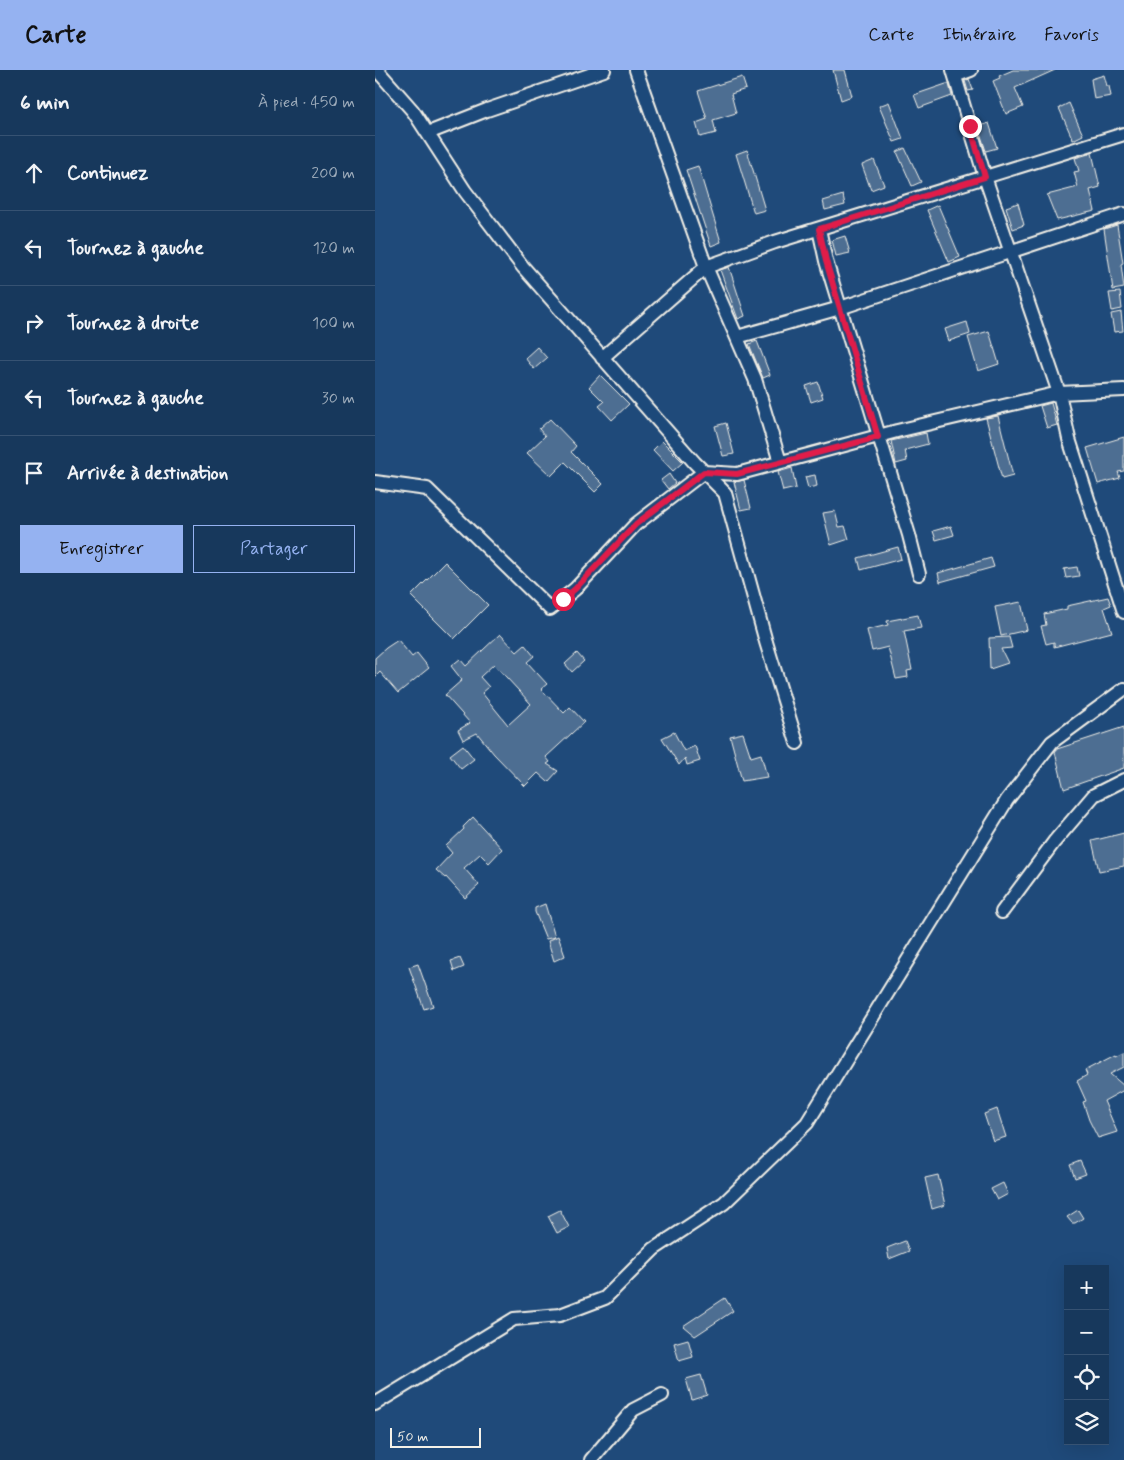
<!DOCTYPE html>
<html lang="fr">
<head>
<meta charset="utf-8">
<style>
	:root { --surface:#17385c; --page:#203f62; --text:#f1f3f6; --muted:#9eacbb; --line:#365272; --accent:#95b2f1 }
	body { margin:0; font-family:Mynerve,sans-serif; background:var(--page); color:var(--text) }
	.controls { position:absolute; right:15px; bottom:15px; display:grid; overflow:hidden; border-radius:0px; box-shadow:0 5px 20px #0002 }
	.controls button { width:45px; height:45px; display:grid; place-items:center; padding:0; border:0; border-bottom:1px solid var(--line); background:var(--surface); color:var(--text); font:25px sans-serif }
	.scale { position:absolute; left:15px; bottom:12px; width:91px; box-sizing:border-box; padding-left:5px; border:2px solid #f4f1e8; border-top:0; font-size:14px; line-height:18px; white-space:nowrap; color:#f4f1e8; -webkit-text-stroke:4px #1f4a7a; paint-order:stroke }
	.stop { position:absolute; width:15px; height:15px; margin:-11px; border:4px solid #e11d48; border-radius:50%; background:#fff }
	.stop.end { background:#e11d48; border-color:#fff; box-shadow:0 1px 5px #0008 }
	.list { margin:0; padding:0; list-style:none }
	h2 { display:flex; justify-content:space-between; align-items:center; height:65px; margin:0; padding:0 20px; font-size:21px }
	h2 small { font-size:16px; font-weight:400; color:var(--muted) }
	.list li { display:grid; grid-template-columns:32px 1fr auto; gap:15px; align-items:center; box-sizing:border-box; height:75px; padding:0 20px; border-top:1px solid var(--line) }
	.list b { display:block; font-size:19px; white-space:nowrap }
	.list em { font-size:16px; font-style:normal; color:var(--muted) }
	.actions { display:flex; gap:10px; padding:15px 20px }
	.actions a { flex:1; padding:11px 0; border:1px solid var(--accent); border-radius:0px; text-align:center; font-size:18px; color:var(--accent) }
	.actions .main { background:var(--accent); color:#111 }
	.icon { flex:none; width:28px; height:28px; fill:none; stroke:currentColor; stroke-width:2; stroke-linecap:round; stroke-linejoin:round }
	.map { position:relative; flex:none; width:749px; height:1390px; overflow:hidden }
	header { display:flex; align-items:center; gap:30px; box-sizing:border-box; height:70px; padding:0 25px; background:var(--accent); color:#111 }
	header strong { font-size:24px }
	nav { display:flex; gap:28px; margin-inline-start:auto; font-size:18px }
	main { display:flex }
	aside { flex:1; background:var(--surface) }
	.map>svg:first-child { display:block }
</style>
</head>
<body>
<header>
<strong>Carte</strong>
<nav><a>Carte</a><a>Itinéraire</a><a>Favoris</a></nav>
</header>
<main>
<aside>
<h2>6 min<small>À pied · 450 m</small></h2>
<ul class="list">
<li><svg class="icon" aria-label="ahead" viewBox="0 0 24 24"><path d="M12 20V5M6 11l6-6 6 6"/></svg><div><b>Continuez</b></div><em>200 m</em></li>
<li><svg class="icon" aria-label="left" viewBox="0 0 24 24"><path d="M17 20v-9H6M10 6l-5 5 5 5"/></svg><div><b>Tournez à gauche</b></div><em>120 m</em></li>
<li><svg class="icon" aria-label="right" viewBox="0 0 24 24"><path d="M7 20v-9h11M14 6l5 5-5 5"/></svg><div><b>Tournez à droite</b></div><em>100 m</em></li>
<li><svg class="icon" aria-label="left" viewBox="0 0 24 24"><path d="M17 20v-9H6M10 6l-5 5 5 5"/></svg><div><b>Tournez à gauche</b></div><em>30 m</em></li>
<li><svg class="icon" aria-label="arrive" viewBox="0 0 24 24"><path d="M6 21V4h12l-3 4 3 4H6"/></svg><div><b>Arrivée à destination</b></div></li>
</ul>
<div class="actions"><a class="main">Enregistrer</a><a>Partager</a></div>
</aside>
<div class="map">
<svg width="749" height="1390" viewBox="0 0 749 1390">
	<rect width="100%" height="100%" fill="#1f4a7a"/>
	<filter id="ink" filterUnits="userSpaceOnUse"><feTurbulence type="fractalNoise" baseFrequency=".02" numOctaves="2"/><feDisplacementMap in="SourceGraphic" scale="10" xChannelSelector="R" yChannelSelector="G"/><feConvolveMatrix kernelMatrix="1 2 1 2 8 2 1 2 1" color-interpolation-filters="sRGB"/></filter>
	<g filter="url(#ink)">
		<!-- building -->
		<path fill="#4d6e92" stroke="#f4f1e8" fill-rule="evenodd" d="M458,0h12l7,26 -11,4z
			M638,0h42l-40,18 8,19 -17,7 -13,-33 7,-3 -1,-2z
			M729,5l3,11h2l2,10 -17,3 -3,-20z
			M367,7l4,12 -15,5 5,19 -23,7 3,13 -16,4 -4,-14 11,-4 -9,-28z
			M594,9l4,11 -5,1 -3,-10z
			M571,14h3l3,12 -33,12 -5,-13z
			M514,32l14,37 -9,3 -15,-36z
			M694,33l14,32 -10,5 -14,-32z
			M614,53l8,25 -11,3 -8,-24z
			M530,78l16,34 -9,4 -15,-34z
			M372,80l18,60 -11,3 -18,-59z
			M717,83l8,34 -10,3 5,21 -38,9 -10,-25 31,-8 -4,-15 5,-1 -4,-13z
			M499,90l10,25 -13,5 -9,-25z
			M323,96l23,76 -10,4 -25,-76z
			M468,125l2,10 -20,5 -2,-9z
			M643,133l6,22 -11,4 -7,-22z
			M563,135l22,52 -11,5 -22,-52z
			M742,155l6,38 -2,1 3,24 -11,2 -9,-61z
			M470,166l5,17 -14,3 -4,-16z
			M354,197l16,49 -7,3 -18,-49z
			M745,222l2,17 -10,2 -3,-18z
			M746,242l2,19 -9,1 -3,-18z
			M592,252l3,12 -21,7 -4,-12z
			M614,261l10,33 -21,7 -10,-34z
			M382,271l13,34 -7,3 -14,-34z
			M162,277l10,11 -13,11 -9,-11z
			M225,305l29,29 -17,16 -13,-14 5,-4 -15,-15z
			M443,312l5,16 -12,4 -5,-16z
			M676,333l6,22 -10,3 -7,-22z
			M623,346l15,60 -11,3 -16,-61z
			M175,349l26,27 -5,6 32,32 -8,8 -30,-30 -14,14 -24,-23 18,-17 -6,-7z
			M351,353l8,31 -11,2 -8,-30z
			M551,363l2,11 -23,6 2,11 -11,3 -5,-23z
			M749,367v34l-6,1 2,6 -22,6 -11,-36z
			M287,371l21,21 -10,9 -20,-21z
			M417,398l4,20 -13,3 -5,-19z
			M294,404l6,9 -7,6 -7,-9z
			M440,405l2,11 -9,2 -3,-11z
			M369,410l7,28 -10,2 -7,-28z
			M460,441l4,16 6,-1 4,13 -18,6 -8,-32z
			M576,456l3,9 -18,5 -3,-9z
			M523,477l3,12 -40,11 -3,-12z
			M616,488l3,9 -54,15 -2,-9z
			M70,492l43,43 -34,34 -43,-43z
			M702,497l2,9 -13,2 -2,-9z
			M733,527l3,8 -7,3 8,24 -58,15v-5l-8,2 -5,-18 5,-1 -2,-11 23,-5v-3z
			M646,532l6,28 -26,6 -6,-29z
			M543,545l3,13 -17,3 8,39 -5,1 1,6 -12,2 -8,-32 -16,4 -5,-21 21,-5 -1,-4z
			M125,564l17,18 8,-7 9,11 -7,6 20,22 -6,5 23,24 6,-6 14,15 -38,35 4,5 -3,2 11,7 -10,11 -10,-9 -13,13 -31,-32 -17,-21 -14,7 -5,-10 12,-7 -25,-28 17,-15 -11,-14 9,-7 6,7zM119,594l37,40 -23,21 -26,-32 7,-6 -9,-10z
			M634,567l3,11 -11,1 7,14 -18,6 -1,-31z
			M23,570l14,17 5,-4 12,15 -31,25 -18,-21 -5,5v-19l11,-10z
			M202,583l7,8 -12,11 -7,-8z
			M749,657v41l-60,21 -9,-37 2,-3z
			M299,662l10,19 11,-5 5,15 -13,4 -2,-7 -6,7 -17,-27z
			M368,663l8,24 10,-3 6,23 -25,4 -12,-45z
			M88,675l11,14 -13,10 -11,-14z
			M98,747l29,32 -13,14 -9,-9 -16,14 15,17 -14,13 -19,-21 -1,1 -9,-8 16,-17 -6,-7 18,-17 -1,-2z
			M749,763v33l-25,5 -7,-30z
			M170,834l10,33 -9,2 -11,-27v-4z
			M183,866l7,20 -11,5 -6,-20z
			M85,888l4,9 -10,4 -3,-10z
			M43,894l15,42 -9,3 -15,-42z
			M749,982v15l-14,7 14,12v4l-20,11 13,31 -19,6 -9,-18 -6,-18 3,-1 -9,-20 10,-6 -2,-5 31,-16v2z
			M622,1039l9,28 -13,4 -9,-27z
			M705,1091l6,13 -11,4 -5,-13z
			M563,1105l7,30 -13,4 -7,-31z
			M628,1113l5,11 -11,6 -6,-11z
			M185,1140l9,17 -12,6 -9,-17z
			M703,1140l5,8 -8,5h-3l-5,-6z
			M530,1171l4,10 -20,8 -2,-11z
			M350,1228l8,13 -38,25 -12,-10z
			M313,1269l5,18 -14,4 -5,-18z
			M326,1305l6,20 -15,5 -6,-21z"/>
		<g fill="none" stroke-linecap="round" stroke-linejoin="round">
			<!-- minor casing -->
			<g stroke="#f4f1e8" stroke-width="16">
				<path id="minor" d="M2,0l36,41 52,80 58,76 172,196 30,30 41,149 31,101
					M578,0l32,107 74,216 10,46 55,173
					M580,6l16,-6
					M53,63l59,-23 117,-40
					M444,159l7,32 83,274 10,39
					M362,267l103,-29 284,-94
					M227,288l104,-91 -70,-197
					M405,392l-25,-83 -49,-112 69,-25 349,-108
					M0,412l52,7 123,120 25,-20 61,-65 68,-52 33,2 160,-43 162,-38 65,-3
					M627,842l52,-70 40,-47 30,-15
					M0,1334l139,-85 46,-4 45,-17 49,-49 70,-46 83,-80 200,-323 45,-58 72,-53
					M216,1390l42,-50 29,-15"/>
			</g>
			<!-- minor -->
			<use href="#minor" stroke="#1f4a7a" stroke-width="12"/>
		</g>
	</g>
	<g fill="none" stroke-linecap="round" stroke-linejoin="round" filter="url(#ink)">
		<!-- route -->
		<path stroke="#e11d48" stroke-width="6" d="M188,529l12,-10 61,-65 68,-52 33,2 141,-37 -52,-176 -7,-32 166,-52 -15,-51"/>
	</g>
</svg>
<div class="controls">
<button>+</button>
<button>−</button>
<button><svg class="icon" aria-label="locate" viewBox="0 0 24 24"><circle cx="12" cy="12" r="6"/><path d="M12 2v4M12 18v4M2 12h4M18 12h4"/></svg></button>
<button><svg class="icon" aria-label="layers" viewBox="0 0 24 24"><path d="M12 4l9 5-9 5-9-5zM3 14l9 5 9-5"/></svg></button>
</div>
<div class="scale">50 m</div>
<div class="stop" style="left:188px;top:529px"></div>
<div class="stop end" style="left:595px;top:56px"></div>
</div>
</main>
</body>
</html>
